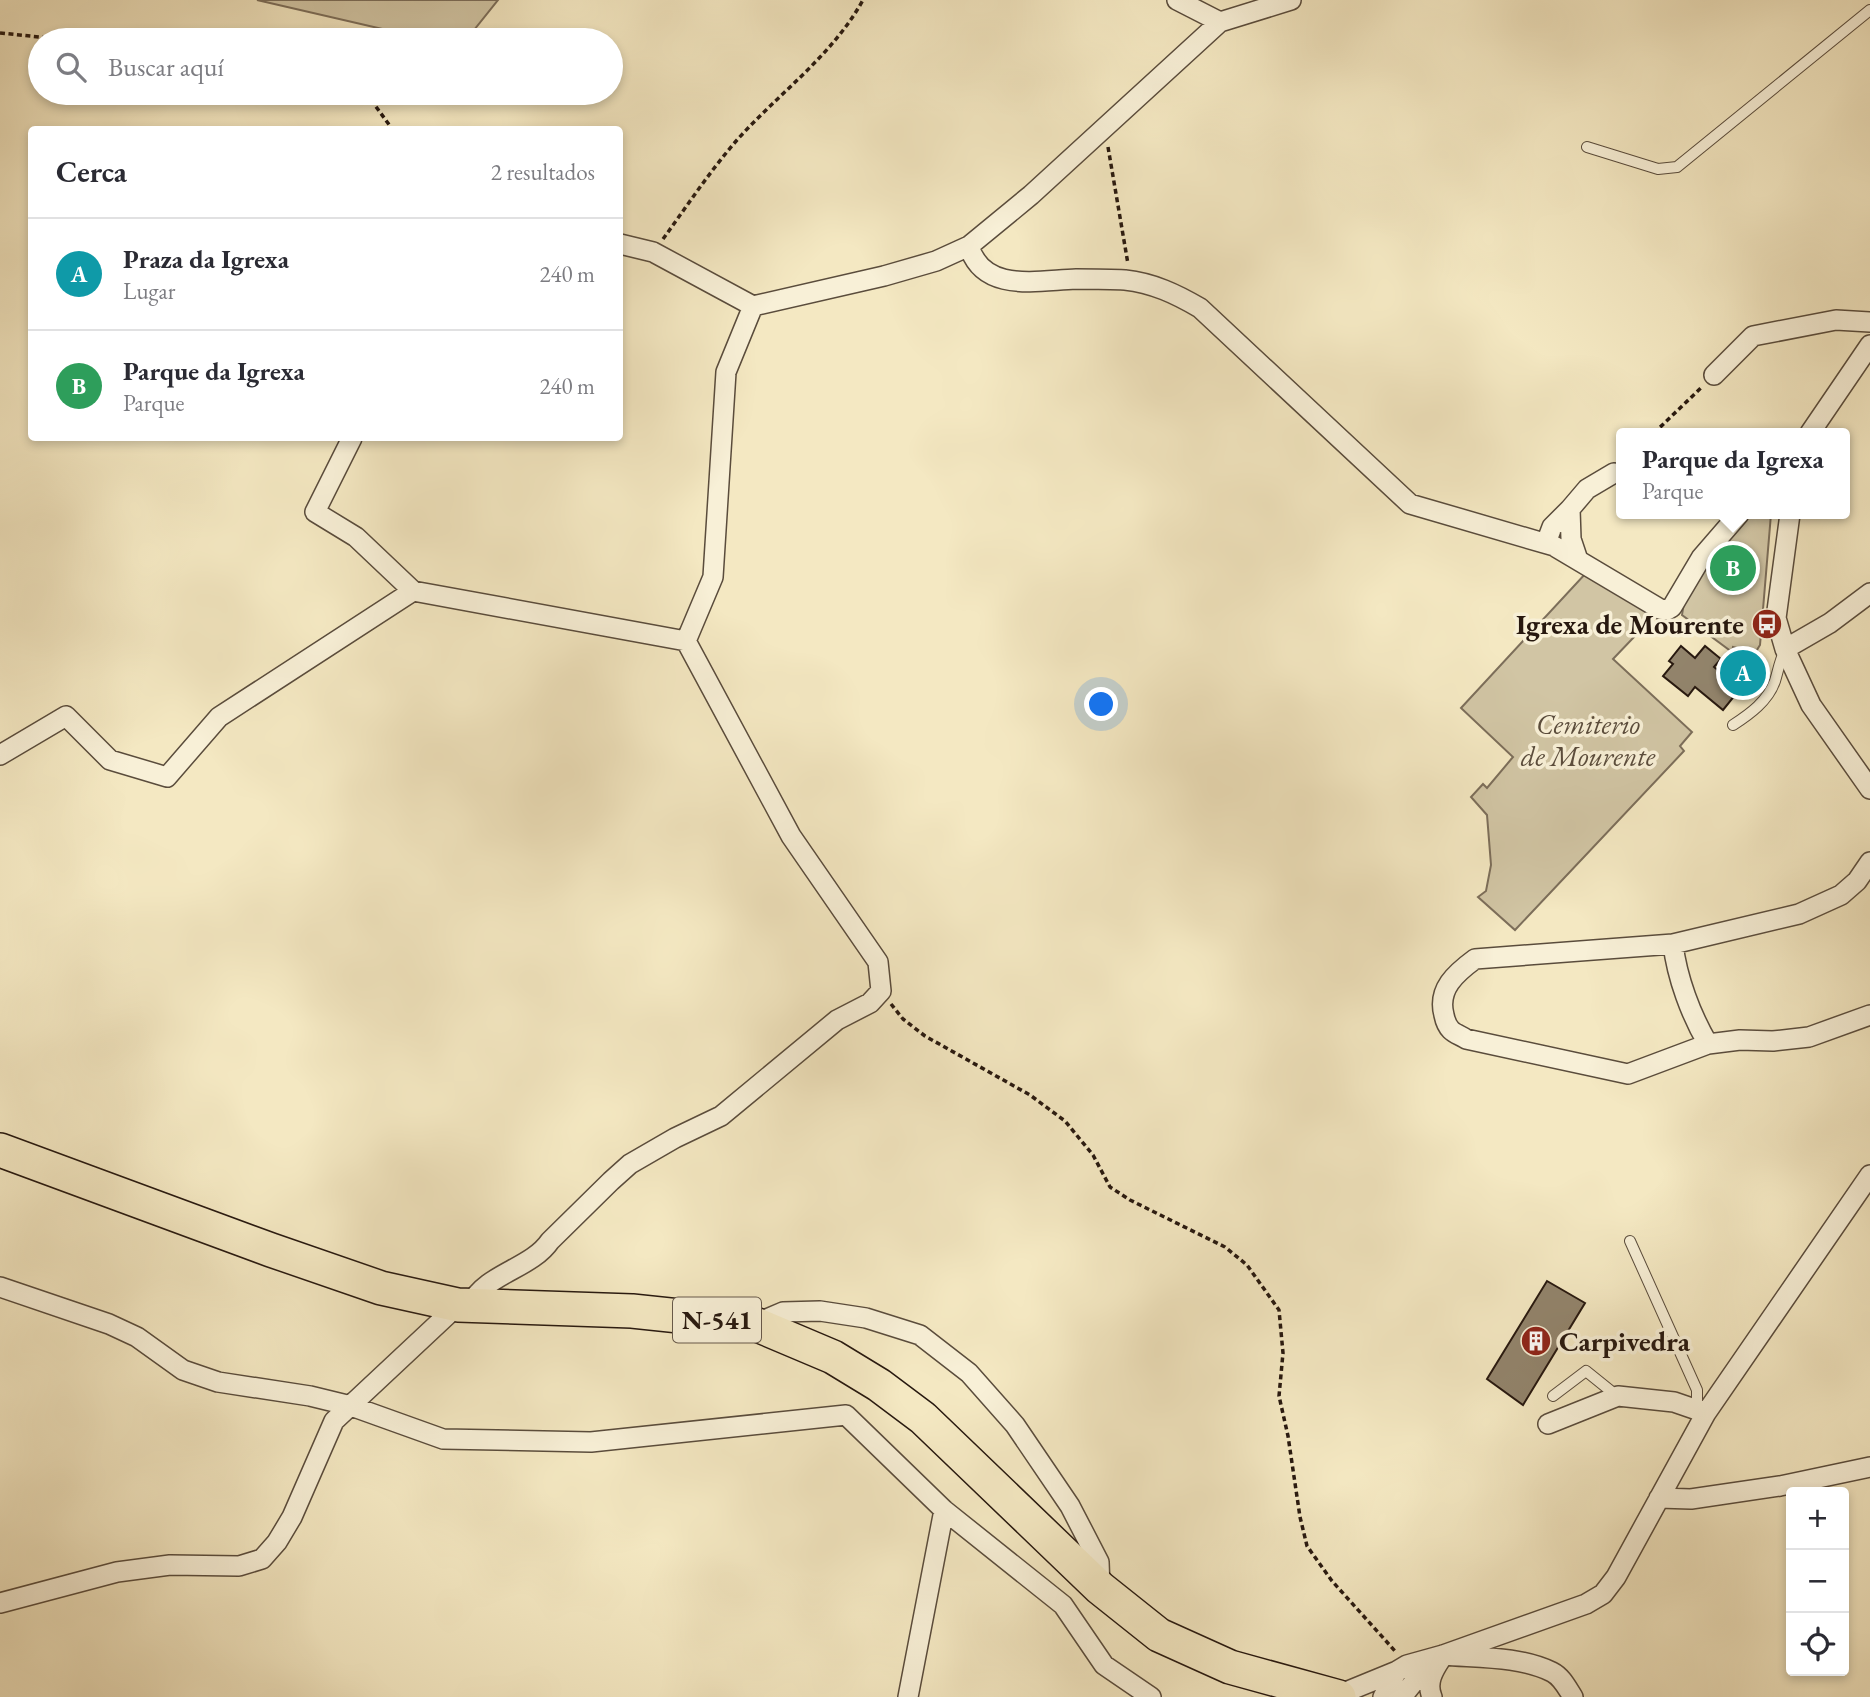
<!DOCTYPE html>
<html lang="es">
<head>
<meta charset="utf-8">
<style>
	:root { --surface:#fff; --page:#f7f7f7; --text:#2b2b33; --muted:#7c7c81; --line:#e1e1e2; --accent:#db2777 }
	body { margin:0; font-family:"EB Garamond",serif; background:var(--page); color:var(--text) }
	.controls { position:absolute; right:21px; bottom:21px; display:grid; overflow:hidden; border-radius:7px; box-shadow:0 4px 10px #0003 }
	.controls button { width:63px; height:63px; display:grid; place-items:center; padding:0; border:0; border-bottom:2px solid var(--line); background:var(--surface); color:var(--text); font:35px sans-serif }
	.you { position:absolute; left:1102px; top:705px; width:24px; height:24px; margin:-18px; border:5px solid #fff; border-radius:50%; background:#1a73e8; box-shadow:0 0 0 10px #1a73e833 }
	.badge { display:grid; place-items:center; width:46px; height:46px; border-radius:50%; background:var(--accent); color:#fff; font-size:23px; font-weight:700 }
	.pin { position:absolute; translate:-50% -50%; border:4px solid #fff; box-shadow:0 2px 7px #0006 }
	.popup { position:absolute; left:1616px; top:428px; width:234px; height:91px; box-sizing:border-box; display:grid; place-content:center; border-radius:7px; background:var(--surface); filter:drop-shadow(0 2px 5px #0005); font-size:23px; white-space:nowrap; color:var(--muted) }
	.popup b { font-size:26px; color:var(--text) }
	.popup::after { content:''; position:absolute; left:50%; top:100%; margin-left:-14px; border:14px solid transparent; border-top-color:var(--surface) }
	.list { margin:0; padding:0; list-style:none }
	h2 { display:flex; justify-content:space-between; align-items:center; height:91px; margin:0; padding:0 28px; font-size:30px }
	h2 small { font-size:23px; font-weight:400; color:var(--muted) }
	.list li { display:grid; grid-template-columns:46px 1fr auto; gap:21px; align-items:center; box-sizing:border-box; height:112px; padding:0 28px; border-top:2px solid var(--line) }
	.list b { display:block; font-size:26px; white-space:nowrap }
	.list p { margin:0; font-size:23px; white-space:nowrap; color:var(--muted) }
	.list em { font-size:23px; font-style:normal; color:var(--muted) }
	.icon { flex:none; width:38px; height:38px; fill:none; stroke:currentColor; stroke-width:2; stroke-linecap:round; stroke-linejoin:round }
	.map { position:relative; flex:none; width:1870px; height:1697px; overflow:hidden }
	.search { position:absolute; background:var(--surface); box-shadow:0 4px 10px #0003; left:28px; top:28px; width:595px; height:77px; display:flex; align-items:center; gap:18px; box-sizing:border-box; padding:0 24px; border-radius:38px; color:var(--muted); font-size:26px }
	.panel { position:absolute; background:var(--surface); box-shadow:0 4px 10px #0003; left:28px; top:126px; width:595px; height:315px; border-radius:7px }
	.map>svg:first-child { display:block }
</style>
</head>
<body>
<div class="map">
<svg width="1870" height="1697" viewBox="0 0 1870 1697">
	<rect width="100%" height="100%" fill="#f4e8c2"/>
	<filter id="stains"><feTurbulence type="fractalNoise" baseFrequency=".00286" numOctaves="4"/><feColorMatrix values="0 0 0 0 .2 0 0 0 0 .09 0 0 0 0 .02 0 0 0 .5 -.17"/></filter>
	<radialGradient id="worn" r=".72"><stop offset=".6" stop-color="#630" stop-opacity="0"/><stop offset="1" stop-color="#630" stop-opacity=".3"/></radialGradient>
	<!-- green -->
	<path fill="#d1c5a4" stroke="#7c6e5a" stroke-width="2" d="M257,0h241l-32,40h-36z
		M1741,514h30l-11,131 -8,13 -12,-9 -7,-2 -1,5 -50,-37c3,-35 39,-73 59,-101z
		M1586,573l71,40 -44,46 79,73 -12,14 4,5 -169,179 -37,-33 8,-6 5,-26 -4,-50 -16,-18 12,-13 4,4 26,-31 -52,-49z"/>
	<!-- building -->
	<path fill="#92846c" stroke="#27180f" stroke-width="2" d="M1681,646l14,12 10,-12 16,13 -7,8 26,22 -17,21 -28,-23 -7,9 -25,-20 10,-12 -4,-3z
		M1547,1281l38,22 -62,102 -36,-26z"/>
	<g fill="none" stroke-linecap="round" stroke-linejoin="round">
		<!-- lane casing -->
		<g stroke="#5a4c3c" stroke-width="12">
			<path id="lane" d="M1587,147l71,22 19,-2 193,-157
				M1733,725c17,-11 35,-24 42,-44 3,-10 5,-21 10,-31
				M1630,1241l67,149v19
				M1553,1396l33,-25 31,25"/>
		</g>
		<!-- street casing -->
		<g stroke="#5a4c3c" stroke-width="22">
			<path id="street" d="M1177,0l43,22
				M620,244l33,8 100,54
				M969,246c14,48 70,34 107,33 16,0 33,0 49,1 28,3 51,14 75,28l210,196 144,42 106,63 7,1 5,-3 29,-49 38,-44
				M1714,375l39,-39 83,-16 34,2
				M1810,433l60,-88
				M352,438l-37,74 41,25 57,54
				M1790,514l-14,104 9,31 26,56 59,84
				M1546,543l6,-16 18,-18
				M1578,560l-7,-21 -1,-30 17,-20 27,-16
				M1785,649l45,-26 40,-30
				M0,755l66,-39 44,44 57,17 52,-60 194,-126 273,50
				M1870,862l-13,19 -16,14 -42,19 -126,30 -198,15c-19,14 -38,30 -31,56 1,5 4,12 7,15 4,4 11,6 15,9l162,35 80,-30 32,-4 33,1 36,-4 61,-22
				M1673,944c4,34 18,71 35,100
				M0,1287l109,37 28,13 46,33 35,12 92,14 41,10 92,33 148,3 255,-27 98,95 119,95 41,60 47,32
				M470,1305c16,-32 61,-36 80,-64l61,-60 19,-17 45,-26 46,-22 116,-96 33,-17 11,-12 -3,-29 -87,-126 -105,-195 27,-64 13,-205 27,-66 131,-30 52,-15 33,-15 62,-51 189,-173 71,-22
				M755,1324l28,-12 37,-1 46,7 54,17 49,38 46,52 55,81 29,56 1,26
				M1548,1424l70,-28 56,6 32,11
				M1659,1498l32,1 89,-13 90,-19
				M0,1603l117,-31 53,-7 69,1 23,-7 15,-17 15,-25 42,-96 124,-116
				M1336,1696l61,-25
				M908,1697l36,-187
				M1383,1697l14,-26 10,-6 36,-10 143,-51 17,-10 13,-17 90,-164 164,-238
				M1402,1697l19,-24 22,-18c35,3 76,1 109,17 10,5 15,16 21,25
				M1432,1697c-6,-14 1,-26 9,-38"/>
		</g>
		<!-- highway casing -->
		<g stroke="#27180f" stroke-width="36">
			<path id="highway" d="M0,1150l271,100 110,38 77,17 174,6 123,13 78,33 46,28 44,33 177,170 59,47 71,32 109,30"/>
		</g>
		<!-- path -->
		<path stroke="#27180f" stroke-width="3.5" stroke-dasharray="5 3.5" stroke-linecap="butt" d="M0,33l69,7
			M366,93l27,37
			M1108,147l20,117
			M663,239c24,-33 47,-68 74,-99 42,-47 95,-84 126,-140
			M1654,433l49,-47
			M891,1004l12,15 22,17 105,59 35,26 28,34 17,32 20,13 95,47 22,18 32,45 4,43 -4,43 9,40 12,81 7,29 25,35 63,70"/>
		<!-- lane -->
		<use href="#lane" stroke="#f8f0d7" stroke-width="10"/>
		<!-- street -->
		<use href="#street" stroke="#f8f0d7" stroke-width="19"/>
		<!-- highway -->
		<use href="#highway" stroke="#f4e8c2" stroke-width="33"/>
	</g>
	<!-- icons -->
	<defs>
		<g id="bus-disc" transform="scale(1.575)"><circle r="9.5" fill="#8f2418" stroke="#f8f0d7"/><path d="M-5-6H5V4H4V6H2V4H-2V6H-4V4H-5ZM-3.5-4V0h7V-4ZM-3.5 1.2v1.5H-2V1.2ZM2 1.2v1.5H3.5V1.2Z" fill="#fff"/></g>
		<g id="building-disc" transform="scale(1.575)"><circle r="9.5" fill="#8f2418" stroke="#f8f0d7"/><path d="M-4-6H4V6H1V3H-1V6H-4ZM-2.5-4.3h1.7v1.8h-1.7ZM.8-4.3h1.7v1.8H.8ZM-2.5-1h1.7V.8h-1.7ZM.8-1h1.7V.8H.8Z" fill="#fff"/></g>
	</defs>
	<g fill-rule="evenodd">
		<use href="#bus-disc" x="1767" y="624"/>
		<use href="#building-disc" x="1536" y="1341"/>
	</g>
	<g text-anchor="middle" stroke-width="7" stroke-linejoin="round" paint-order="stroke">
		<!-- shield labels -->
		<rect fill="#f8f0d7" stroke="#66594b" stroke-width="2" x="673" y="1297.5" width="88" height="45" rx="5"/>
		<g font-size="26" font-weight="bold" fill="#27180f">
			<text x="717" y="1329">N-541</text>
		</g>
		<!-- poi labels -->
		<g font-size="28" font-weight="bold" fill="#27180f" stroke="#f8f0d7" text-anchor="end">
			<text x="1744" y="634">Igrexa de Mourente</text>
			<text x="1559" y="1351" text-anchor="start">Carpivedra</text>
		</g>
		<!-- park labels -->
		<g font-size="28" font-style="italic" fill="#5a4c3c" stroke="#f8f0d7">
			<text x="1588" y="734">Cemiterio<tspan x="1588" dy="32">de Mourente</tspan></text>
		</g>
	</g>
	<rect width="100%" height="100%" filter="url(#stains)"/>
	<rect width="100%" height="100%" fill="url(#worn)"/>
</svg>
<div class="controls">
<button>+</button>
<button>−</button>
<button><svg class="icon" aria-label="locate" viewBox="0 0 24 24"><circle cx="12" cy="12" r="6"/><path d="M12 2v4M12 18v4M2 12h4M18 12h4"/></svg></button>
</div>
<div class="you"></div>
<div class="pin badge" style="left:1743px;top:673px;background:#0f9aa8">A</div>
<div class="pin badge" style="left:1733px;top:568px;background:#2e9e5b">B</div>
<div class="popup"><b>Parque da Igrexa</b>Parque</div>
<div class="search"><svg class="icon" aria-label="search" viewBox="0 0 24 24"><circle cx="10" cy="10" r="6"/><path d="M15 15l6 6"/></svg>Buscar aquí</div>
<section class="panel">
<h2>Cerca<small>2 resultados</small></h2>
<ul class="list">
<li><span class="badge" style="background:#0f9aa8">A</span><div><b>Praza da Igrexa</b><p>Lugar</p></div><em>240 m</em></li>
<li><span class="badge" style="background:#2e9e5b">B</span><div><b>Parque da Igrexa</b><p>Parque</p></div><em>240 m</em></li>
</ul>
</section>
</div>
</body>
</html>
